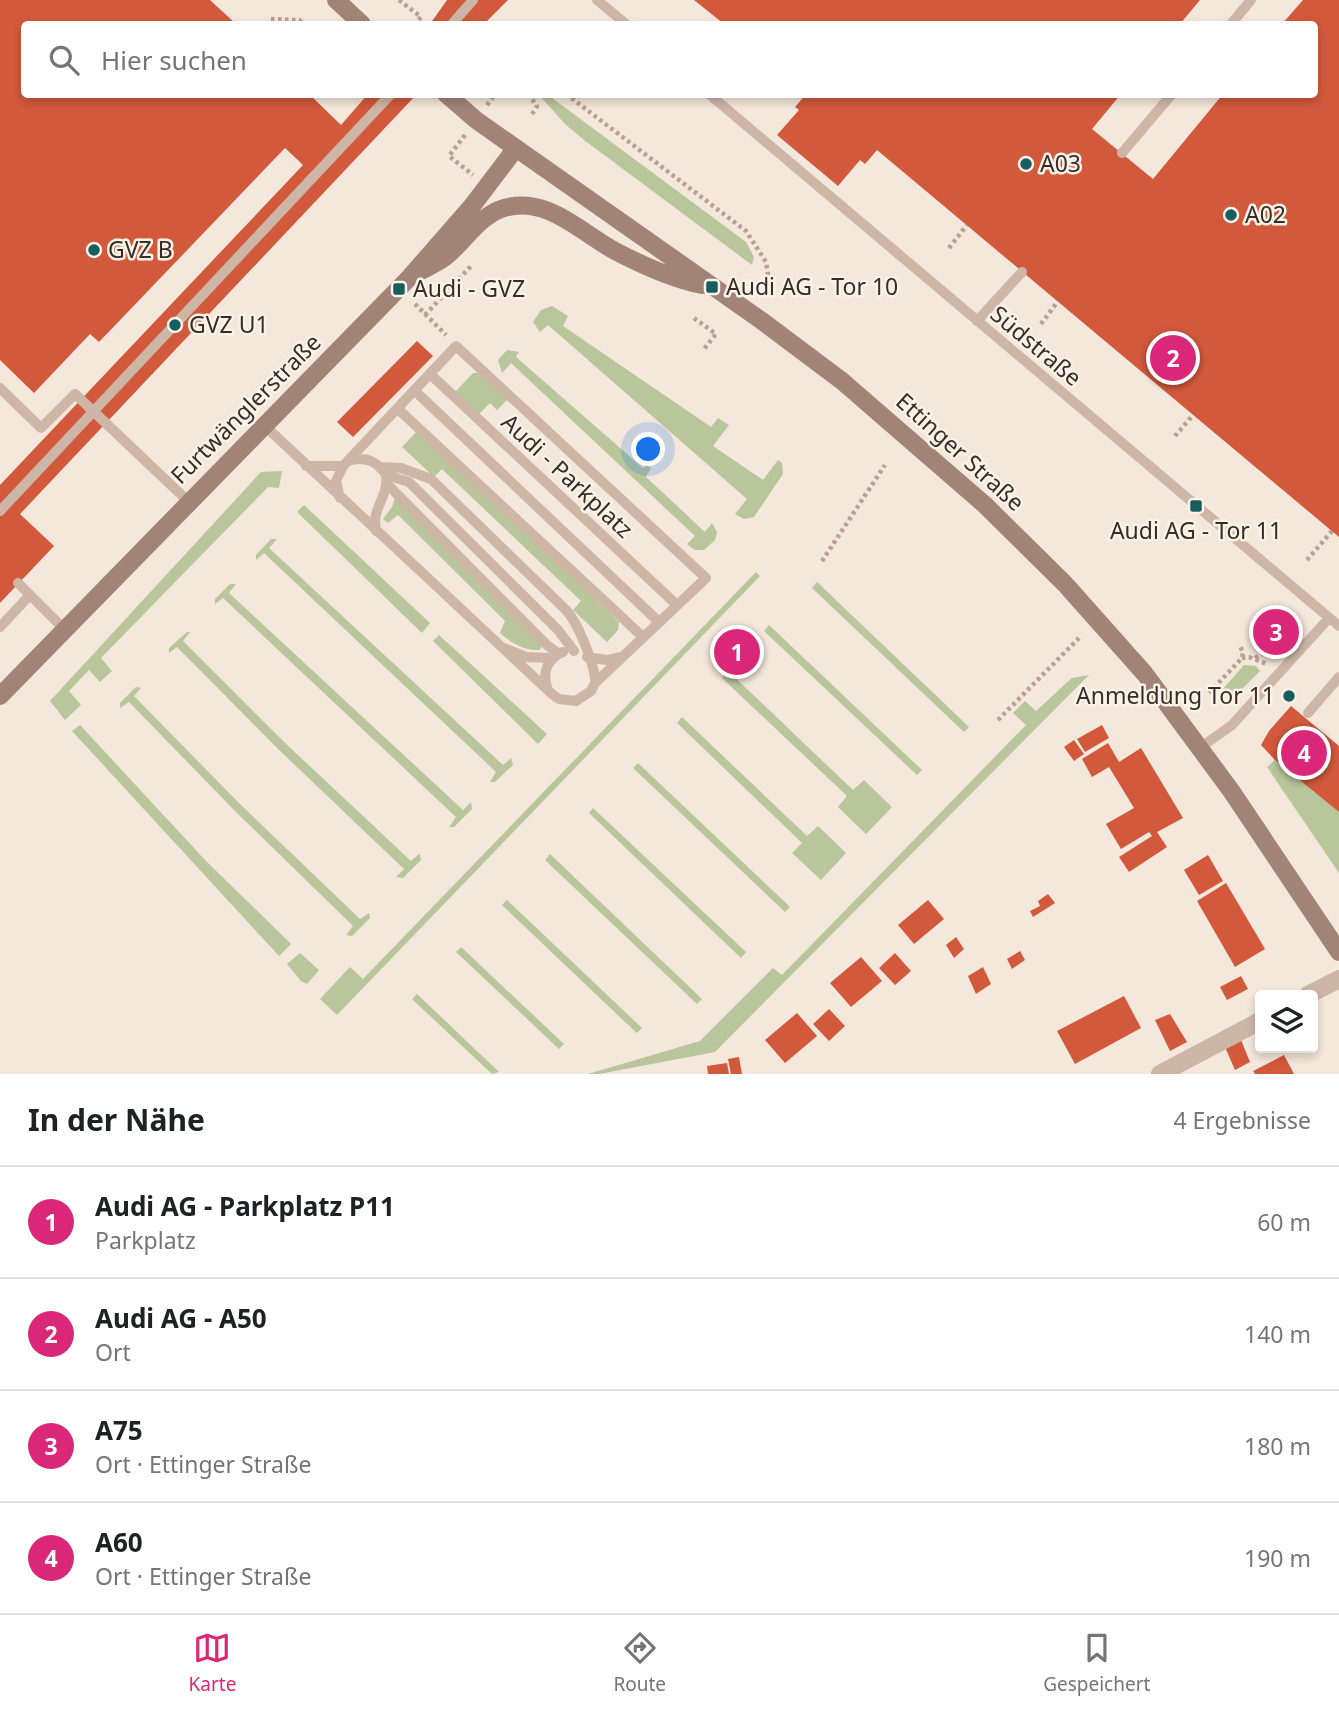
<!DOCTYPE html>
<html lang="de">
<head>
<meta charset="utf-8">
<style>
	:root { --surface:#fff; --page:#f6f6f6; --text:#202124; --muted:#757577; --line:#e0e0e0; --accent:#db2777 }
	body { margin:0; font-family:"Noto Sans",sans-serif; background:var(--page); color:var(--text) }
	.controls { position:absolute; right:21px; bottom:21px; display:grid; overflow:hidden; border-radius:7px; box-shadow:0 4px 10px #0003 }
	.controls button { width:63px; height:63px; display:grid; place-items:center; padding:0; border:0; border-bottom:2px solid var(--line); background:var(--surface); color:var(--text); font:35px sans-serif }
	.you { position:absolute; left:649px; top:450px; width:24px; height:24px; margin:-18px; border:5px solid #fff; border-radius:50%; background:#1a73e8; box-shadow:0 0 0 10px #1a73e833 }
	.badge { display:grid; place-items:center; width:46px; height:46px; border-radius:50%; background:var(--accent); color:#fff; font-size:23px; font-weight:700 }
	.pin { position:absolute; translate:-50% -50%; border:4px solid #fff; box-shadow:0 2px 7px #0006 }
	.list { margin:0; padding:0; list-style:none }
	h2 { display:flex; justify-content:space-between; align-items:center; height:91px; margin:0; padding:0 28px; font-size:30px }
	h2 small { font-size:23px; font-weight:400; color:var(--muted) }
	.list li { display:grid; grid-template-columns:46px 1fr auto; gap:21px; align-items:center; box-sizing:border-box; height:112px; padding:0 28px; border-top:2px solid var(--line) }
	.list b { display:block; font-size:26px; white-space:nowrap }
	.list p { margin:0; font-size:23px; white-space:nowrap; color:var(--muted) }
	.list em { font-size:23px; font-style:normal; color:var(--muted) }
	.icon { flex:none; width:38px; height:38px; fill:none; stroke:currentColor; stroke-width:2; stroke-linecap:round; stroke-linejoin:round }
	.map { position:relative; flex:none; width:1339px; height:1074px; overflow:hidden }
	.search { position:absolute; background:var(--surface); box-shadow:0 4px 10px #0003; left:21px; right:21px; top:21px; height:77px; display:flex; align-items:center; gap:18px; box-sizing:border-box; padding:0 24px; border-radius:7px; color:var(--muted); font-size:26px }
	.sheet { height:539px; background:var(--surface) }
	nav { display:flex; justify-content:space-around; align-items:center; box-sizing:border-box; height:98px; border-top:2px solid var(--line); background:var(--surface); font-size:19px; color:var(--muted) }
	nav a { display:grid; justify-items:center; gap:4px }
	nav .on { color:var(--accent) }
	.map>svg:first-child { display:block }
</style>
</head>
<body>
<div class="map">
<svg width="1339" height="1074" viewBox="0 0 1339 1074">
	<rect width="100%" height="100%" fill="#f4e7db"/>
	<!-- green -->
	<path fill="#b9c59a" d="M539,95h9l198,147 8,15 -2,8 -168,-125 -18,-15z
		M552,306l16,10 -5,10 148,101 7,-9 11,7 -16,21 50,34 15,-20 4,3 1,11 -29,43 -10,2 -9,-5 12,-15 -199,-174 -8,7 -7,-10 8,-12z
		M507,350l12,2 -3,5 127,111 3,-3 5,3 -5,9 59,55 7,-9 5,9 -2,8 -11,10h-9l-8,-6 8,-8 -184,-173 -9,10 -4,-13z
		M473,373h5l30,26 -11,11 -7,-7 -11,11 -24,-22z
		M418,430l201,192 -1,8 -11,12 -34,-32 8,-9 -139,-132 -8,8 -32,-30z
		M282,471l-3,17 -11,-1 -167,171 11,13 -12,11 -11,-12 -20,21 12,14 -16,15 -15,-19 211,-229z
		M395,498l147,147 -2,5c-15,1 -29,-7 -40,-17l5,-12 -107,-106 -10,8 -5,-4 9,-12z
		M304,505l126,118 -8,10 -125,-121z
		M271,539h6l-8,9 234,217 8,-7 2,7 -18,17h-5l6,-10 -232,-219 -8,7v-5z
		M756,572l4,4 -423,439 -17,-16 30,-32 13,12z
		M817,582l152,145 -5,5 -152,-144z
		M230,584h6l-7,9 234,217 8,-8 1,7 -18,18h-5l7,-10 -233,-219 -8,6v-5z
		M769,625l153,145 -5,5 -153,-144z
		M187,632h3l-7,9 101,101 127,119 8,-7 1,1 1,5 -18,18 -7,-1 8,-8 -127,-121 -100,-101 -8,6v-5z
		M439,635l108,99 -9,10 -105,-103z
		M1244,665l12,1 4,5 -29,29 -8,-11z
		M728,671l125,119 11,-10 28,27 -26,27 -28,-27 9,-11 -125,-118z
		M1089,675l-374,377 -116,22h-11l112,-33 73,-73 9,7 244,-250 -13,-12 12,-12 11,10 36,-33z
		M136,687l5,1 -7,8 107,109 119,114 9,-6 1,5 -18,18 -6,-1 7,-9 -118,-115 -106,-109 -9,6v-5z
		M682,717l125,119 11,-10 28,27 -25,27 -29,-27 10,-10 -125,-120z
		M80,725l126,136 85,83 -12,12 -207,-225z
		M1275,760l64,52v61l-72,-106z
		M638,763l152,144 -5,5 -152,-144z
		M593,808l153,144 -5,6 -152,-145z
		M550,854l152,145 -5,5 -152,-144z
		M507,900l135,128 -5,5 -13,-12 -122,-116z
		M461,947l103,97 -5,5 -103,-97z
		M300,953l19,17 -12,14 -6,-3 -14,-17z
		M417,994l82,78 -7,2 -80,-75z"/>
	<!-- building -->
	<path fill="#d2593c" d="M0,0h210l26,24h-212v70h285l32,31 27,-31h49l-397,420 34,32 -54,57v-118l303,-320 -18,-17 -186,194 -9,-8 -56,59 -34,-33z
		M447,0h61l-24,24h-54z
		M694,0h506l-20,24h-456z
		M1303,0h36v537l-462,-387 -12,14 -5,-4 -22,26 -61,-51 22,-25 -4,-3 11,-13h315l-29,35 61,50 70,-85h91v-70h-32z
		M417,341l16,15 -80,81 -16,-15z
		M1277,607l23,21 -26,28 -23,-20z
		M1291,706l48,40v66l-64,-52 -14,-15 8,-14z
		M1102,725l7,13 -24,14 -8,-13z
		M1074,740l10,14 -10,7 -10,-14z
		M1108,743l11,19 22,-14 42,70 -26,14 10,15 -38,25 -10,-15 33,-21 -3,-4 -28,17 -15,-25 28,-16 -25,-41 -17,10 -10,-18z
		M1208,855l15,26 -24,14 -15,-25z
		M1226,883l39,66 -30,18 -38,-66z
		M1048,894l7,9 -22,14 -3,-6 10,-5 -2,-5z
		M928,900l16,19 -30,25 -16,-19z
		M956,937l8,12 -10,9 -8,-13z
		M1020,951l5,9 -13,9 -5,-10z
		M895,953l16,18 -16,14 -16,-17z
		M861,957l21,24 -31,26 -21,-24z
		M983,967l8,17 -15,10 -8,-18z
		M1241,976l7,13 -21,11 -7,-13z
		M1124,996l17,32 -66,36 -18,-33z
		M829,1009l16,17 -16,15 -16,-17z
		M797,1013l20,23 -32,27 -20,-23z
		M1170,1014l17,28 -17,9 -15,-31z
		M1241,1040l9,22 -15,8 -10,-23z
		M1284,1055l10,19h-39l-2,-3z
		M739,1057l3,17h-11l-3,-15z
		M727,1063l2,11h-21l-1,-8z"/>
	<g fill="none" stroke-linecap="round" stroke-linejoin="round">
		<!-- path -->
		<path stroke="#baa090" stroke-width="4.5" stroke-dasharray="3.5 3.5" stroke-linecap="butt" d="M399,0l22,17 -6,7
			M271,19l28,1 5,4
			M528,94l9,12 -6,10
			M566,94l180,137 20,31 4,25
			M487,105l8,-11
			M465,135l-16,21 24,19
			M949,248l18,-23
			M415,304l31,31
			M425,315l47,-50
			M694,318l22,16 -12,15
			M1041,324l17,-23
			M1175,436l18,-21
			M1307,560l25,-29
			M822,561l63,-96
			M1242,658l7,-1 18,7
			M1255,658l13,-7
			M1209,693l33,-35 1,-6 -3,-6
			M998,720l81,-82"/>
		<!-- lane -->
		<path stroke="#ceb6a6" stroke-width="10" d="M597,0l29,24
			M1231,24l20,-24
			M709,94l630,532
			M1122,153l50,-59
			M977,321l45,-49
			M430,374l247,231
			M0,388l41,40 34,-34 114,108
			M415,391l244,231
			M398,409l245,228
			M265,426l287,268 7,5 17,2 15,-10 4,-8 111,-105 -250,-232 -113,120 -7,15 4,17
			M351,460c16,-3 26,1 35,15 3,23 -15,32 -10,56
			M306,466h37
			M381,467l20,1 30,11 135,131c12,13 30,57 29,73
			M386,475l23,7 149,148 16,21
			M387,484l160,161 12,9
			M18,583l47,47
			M0,627l30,-32
			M504,648l22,9 26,1
			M587,657l20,3 13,-3
			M547,687c-5,-16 1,-29 16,-35
			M1308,713l31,-36
			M1201,747l31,-22 97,-107"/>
		<!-- street -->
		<path stroke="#ceb6a6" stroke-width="18" d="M1308,995l31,-16
			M1160,1074l100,-53"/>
		<!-- secondary -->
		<path stroke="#a28477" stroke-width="18" d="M336,0l26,24
			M446,94l30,26 286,201 80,60 143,124 80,79 80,90 87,118 107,160
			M421,271c7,-4 16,-8 23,-13 19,-14 33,-40 57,-49 45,-16 81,25 116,43 27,14 55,27 85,33
			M0,696l410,-419 62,-71 44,-58"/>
		<!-- lane-bridge -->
		<path stroke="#ceb6a6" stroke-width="10" d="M452,24l21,-24
			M0,511l391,-417"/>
	</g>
	<!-- markers -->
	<g fill="#195e5f" stroke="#fbf2e8" stroke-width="2.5">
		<circle cx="1026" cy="164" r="7"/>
		<circle cx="1231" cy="215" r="7"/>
		<circle cx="94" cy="250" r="7"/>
		<rect x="705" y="280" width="14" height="14" rx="3.5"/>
		<rect x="392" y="282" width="14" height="14" rx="3.5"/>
		<circle cx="175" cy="325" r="7"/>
		<rect x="1189" y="499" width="14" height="14" rx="3.5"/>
		<circle cx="1289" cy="696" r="7"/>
	</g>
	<g text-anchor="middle" stroke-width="5" stroke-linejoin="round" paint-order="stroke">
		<!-- poi labels -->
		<g font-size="23" fill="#392c27" stroke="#fbf2e8" text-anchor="start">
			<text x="1040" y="172">A03</text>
			<text x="1245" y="223">A02</text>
			<text x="108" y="258">GVZ B</text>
			<text x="726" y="295">Audi AG - Tor 10</text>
			<text x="413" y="297">Audi - GVZ</text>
			<text x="189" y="333">GVZ U1</text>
			<text x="1196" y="539" text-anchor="middle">Audi AG - Tor 11</text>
			<text x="1275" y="704" text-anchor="end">Anmeldung Tor 11</text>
		</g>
		<!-- street labels -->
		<g font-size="23" fill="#392c27" stroke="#fbf2e8">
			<text transform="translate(1036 346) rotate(40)" y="8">Südstraße</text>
			<text transform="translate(246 409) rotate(-45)" y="8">Furtwänglerstraße</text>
			<text transform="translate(960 452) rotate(42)" y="8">Ettinger Straße</text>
			<text transform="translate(567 476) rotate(43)" y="8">Audi - Parkplatz</text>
		</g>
	</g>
</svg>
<div class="controls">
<button><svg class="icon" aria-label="layers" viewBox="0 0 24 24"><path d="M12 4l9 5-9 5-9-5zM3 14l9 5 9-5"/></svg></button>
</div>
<div class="you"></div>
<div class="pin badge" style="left:737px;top:652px">1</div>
<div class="pin badge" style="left:1173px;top:358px">2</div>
<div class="pin badge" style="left:1276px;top:632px">3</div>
<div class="pin badge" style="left:1304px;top:753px">4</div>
<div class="search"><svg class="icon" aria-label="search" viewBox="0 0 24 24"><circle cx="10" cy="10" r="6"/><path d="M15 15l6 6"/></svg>Hier suchen</div>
</div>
<section class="sheet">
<h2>In der Nähe<small>4 Ergebnisse</small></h2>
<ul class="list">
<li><span class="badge">1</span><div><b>Audi AG - Parkplatz P11</b><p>Parkplatz</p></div><em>60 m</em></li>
<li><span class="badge">2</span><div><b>Audi AG - A50</b><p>Ort</p></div><em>140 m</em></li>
<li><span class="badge">3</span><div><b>A75</b><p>Ort · Ettinger Straße</p></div><em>180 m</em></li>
<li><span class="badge">4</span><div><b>A60</b><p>Ort · Ettinger Straße</p></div><em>190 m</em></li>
</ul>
</section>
<nav>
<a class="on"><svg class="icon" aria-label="map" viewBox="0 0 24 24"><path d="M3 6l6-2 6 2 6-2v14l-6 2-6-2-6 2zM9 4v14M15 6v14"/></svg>Karte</a>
<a><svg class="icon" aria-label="directions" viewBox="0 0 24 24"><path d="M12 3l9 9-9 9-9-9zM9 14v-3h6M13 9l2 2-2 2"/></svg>Route</a>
<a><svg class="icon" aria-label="saved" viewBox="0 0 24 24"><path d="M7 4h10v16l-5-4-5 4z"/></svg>Gespeichert</a>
</nav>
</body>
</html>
